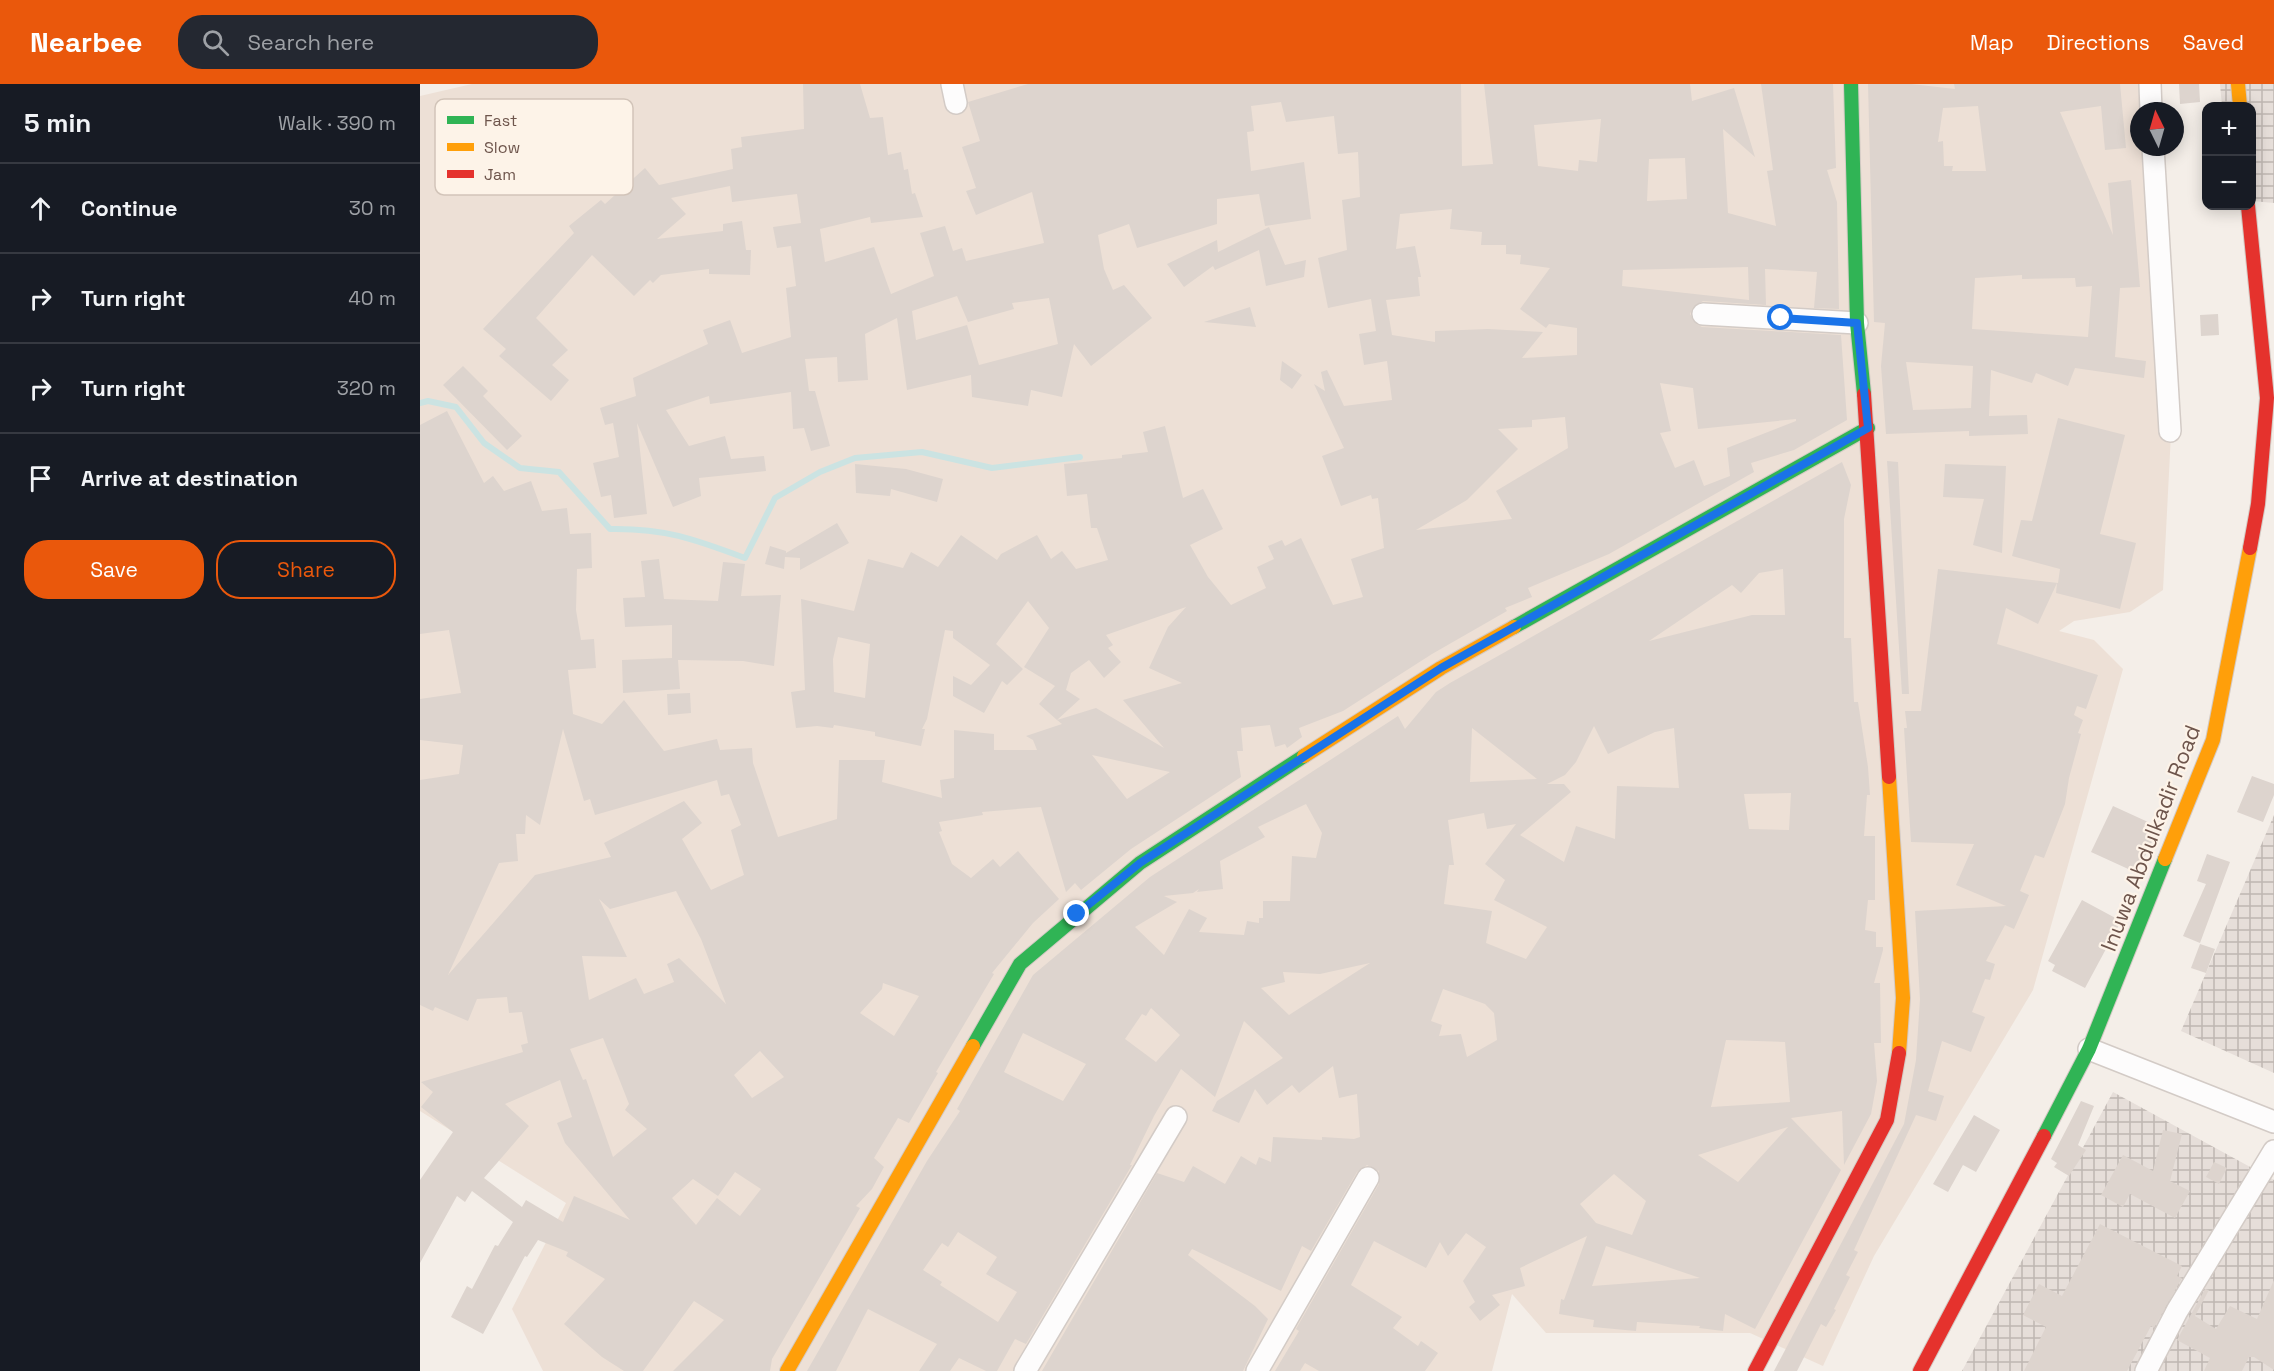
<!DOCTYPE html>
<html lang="en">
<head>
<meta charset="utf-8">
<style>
	:root { --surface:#171b24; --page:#242831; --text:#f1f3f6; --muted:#9ea1a6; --line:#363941; --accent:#ea580c }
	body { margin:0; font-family:"Space Grotesk",sans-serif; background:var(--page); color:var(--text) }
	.controls { position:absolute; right:18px; top:18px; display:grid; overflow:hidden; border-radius:12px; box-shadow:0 3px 15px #0003 }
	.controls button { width:54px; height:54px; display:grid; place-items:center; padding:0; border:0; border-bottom:2px solid var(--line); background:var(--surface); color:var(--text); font:30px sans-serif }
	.compass { position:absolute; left:1710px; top:18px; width:54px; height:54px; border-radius:50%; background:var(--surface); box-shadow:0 3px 15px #0003; rotate:355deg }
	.stop { position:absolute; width:18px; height:18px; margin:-14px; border:4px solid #1a73e8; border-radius:50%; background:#fff }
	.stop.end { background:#1a73e8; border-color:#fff; box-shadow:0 2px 6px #0008 }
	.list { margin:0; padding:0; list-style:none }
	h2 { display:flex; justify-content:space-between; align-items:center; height:78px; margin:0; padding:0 24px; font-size:26px }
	h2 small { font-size:20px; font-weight:400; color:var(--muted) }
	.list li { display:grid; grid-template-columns:39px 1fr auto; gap:18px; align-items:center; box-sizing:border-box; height:90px; padding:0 24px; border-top:2px solid var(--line) }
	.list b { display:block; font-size:22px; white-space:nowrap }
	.list em { font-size:20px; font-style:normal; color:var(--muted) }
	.actions { display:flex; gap:12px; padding:18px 24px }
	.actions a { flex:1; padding:14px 0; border:2px solid var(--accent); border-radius:24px; text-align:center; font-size:21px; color:var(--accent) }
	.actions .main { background:var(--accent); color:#fff }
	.icon { flex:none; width:33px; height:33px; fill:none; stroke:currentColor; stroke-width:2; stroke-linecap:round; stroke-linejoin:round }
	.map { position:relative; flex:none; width:1854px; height:1287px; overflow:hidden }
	header { display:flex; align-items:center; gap:36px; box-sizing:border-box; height:84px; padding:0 30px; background:var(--accent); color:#fff }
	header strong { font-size:28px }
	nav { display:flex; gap:33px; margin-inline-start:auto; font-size:21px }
	.search { width:420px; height:54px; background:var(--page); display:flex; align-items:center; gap:15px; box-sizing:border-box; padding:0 21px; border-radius:24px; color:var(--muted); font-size:22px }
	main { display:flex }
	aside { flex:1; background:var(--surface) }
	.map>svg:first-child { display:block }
</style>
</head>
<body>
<header>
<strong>Nearbee</strong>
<div class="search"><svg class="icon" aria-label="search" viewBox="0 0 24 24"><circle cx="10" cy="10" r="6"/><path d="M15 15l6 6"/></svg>Search here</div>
<nav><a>Map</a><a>Directions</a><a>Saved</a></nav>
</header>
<main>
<aside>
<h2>5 min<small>Walk · 390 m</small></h2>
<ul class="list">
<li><svg class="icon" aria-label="ahead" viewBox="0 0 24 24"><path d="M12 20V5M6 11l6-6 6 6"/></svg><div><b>Continue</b></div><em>30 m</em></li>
<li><svg class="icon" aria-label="right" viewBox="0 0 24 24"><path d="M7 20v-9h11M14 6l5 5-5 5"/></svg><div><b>Turn right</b></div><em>40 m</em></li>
<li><svg class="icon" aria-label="right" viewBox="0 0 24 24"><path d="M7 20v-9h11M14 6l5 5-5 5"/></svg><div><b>Turn right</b></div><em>320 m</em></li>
<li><svg class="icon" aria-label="arrive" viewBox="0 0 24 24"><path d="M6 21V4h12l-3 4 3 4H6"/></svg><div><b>Arrive at destination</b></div></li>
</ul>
<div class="actions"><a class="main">Save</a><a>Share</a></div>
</aside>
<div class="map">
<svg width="1854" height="1287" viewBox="0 0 1854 1287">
	<defs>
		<pattern id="industrial-grid" width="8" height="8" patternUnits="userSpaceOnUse" patternTransform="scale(1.5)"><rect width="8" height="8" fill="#e6ded9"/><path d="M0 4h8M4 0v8" fill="none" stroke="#bfb7b2"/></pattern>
	</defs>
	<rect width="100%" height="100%" fill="#f4eee8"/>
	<!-- residential -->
	<path fill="#ede0d6" d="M52,0h1679l2,27h-14v36h17l19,209 -12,234 -33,22 -56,9 -15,10 35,9 29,29 -90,321 -159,266 -51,110 -73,-33h-204l-34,-39 -20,77h-949l-31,-62 54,-106 -146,-92v-1015z"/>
	<!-- industrial -->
	<path fill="url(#industrial-grid)" d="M1800,0h54v119l-22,-2v-95h-30z
		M1854,731v258l-93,-42z
		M1693,1008l161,88v191h-312z"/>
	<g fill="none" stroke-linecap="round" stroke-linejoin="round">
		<!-- stream -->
		<path stroke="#cbe3e2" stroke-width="6" d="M0,319l8,-2 28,6 28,36 36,25 39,4 51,57c55,-1 84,10 135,29l30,-60 45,-26 35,-14 67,-6 70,16 88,-11"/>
	</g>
	<!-- building -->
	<path fill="#ddd4ce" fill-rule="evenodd" d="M383,0h57l10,34 13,-1 5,38 13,-3 3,18 4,-1 4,25 3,-1 8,24 -52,6 -1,-6 -50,12 5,33 49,-15 17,47 43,-18 -14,-43 25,-7 8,25 9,-3 4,13 78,-18 -12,-51 -56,23 -10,-24 10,-3 -14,-41 18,-6 -12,-39 60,-18h433l1,82 31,-2 -9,-80h206l2,17 42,-13 21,69 -32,-28 5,84 48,13 -9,-55 6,-1 -12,-86h72l3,84 -9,2 10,32 2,107 -25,-1 3,-36 -52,-3 1,36 -63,-4 -10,6 -3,7 6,10 6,3 139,8 6,85 -53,30 -43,13 3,9 -145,82 -81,34 4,9 -27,11 2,3 -75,43 -89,57 -44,17 3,9 -15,11 -2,-4 -10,3 -5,-22 -29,3 2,23h-6l4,26 -110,72 -50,41 -6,-7 -9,9 -25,-85 -59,5 1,3 -44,7 3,9 -3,1 13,32 19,14 22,-19 7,8 18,-16 41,48 -26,24 -41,50 2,1 -58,98 2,1 -29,50 -11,-5 -24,40 10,9 -12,22 -16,17 4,2 -88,151 -2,12h-97l51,-51 -30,-19 -51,70h-19l-22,-14 -38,-33 41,-45 -39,-23 2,-4 -30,-12 -11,17 -2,-1 -42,78 -32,-17 16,-31 5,3 23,-44 3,1 15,-24 -41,-31 -7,11 -8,-6 -37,67v-83l33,-48 -32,-25 12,-15 -12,-10 102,-30 -2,-7 7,-2 -6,-31 -13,1 -2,-16 -30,2 -9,22 -33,-14 -2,4 -13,-6v-225l39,-6 4,-29 -43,-5v-41l41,-6 -12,-63 -29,4v-209l27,-14 37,72 9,-7 11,15 27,-10 11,30 25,-3 3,26 21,-1 1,35 -15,1 -1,41 5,30 13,-1 2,29 -28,2 5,44 29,10 22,-24 40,51 53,-12 3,11 32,-2 1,15 25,74 59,-18 2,-59h46l-3,22 60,16 -2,-18 14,-2v-48l40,4v16h43l-4,-10 -7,-4 36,-12 -5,-4 39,-12 68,40 -41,-48 59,-17 -33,-15 19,-41 18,-20 -80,28 7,10 -5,3 13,14 -17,16 -15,-18 -18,13 -5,17 14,9 -23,21 -18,-16 16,-18 -31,-19 25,-39 -21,-27 -32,43 27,25 -16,16 -5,-4 -18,32 -31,-17v-20l18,9 19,-20 -37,-27v-7l-8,-1 -18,89 -5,10h3l-4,17 -46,-10v-4l-41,-7 -1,3 -16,-2 -21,2 -5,-36 14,-2 -4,-91 53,12 14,-52 35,9 8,-16 27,15 23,-32 36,25 4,-6 36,-19 14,24 11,-8 14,18 32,-9 -11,-32h-6l-4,-34 -20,2 -3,-32 58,-6v-3l26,-3 -5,-20 22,-6 18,72 20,-9 20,40 -33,16 18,32 23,28 35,-17 -9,-21 17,-8 -6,-13 14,-6 3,6 16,-8 32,67 30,-8 -12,-38 33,-11 -6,-50 -6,1 -1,-4 -30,11 -19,-50 22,-8 -30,-64 11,7 -4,-19 6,-2 17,36 48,-6 -5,-39 -23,4 -5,-31 17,-3 -5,-32 -43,9 -10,-50 29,-8 -5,-50 18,-3 -2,-45 -20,2 -4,-38 -48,6 -5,-20 -30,4 3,25 -7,1 4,39 53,-9 7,57 -46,7 -6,-32 -42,5v25l-80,24 -8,-24 -31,11 6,34 9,21 11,-5 28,33 -61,48 -17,-22 -12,53 -31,-7 -3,16 -56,-9 -1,-22 -64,15 -10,-72 -32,16 3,46 -30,2 -1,-25 -32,2 4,32h6l15,55 -19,5 -7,-23 -11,1 -2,-37 -81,12 -1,-8 -43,14 23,36 36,-10 6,23 33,-3 2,15 -67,7 2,18 -28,11 -36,-84 10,91 -33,4 -3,-23 -10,2 -8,-34 26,-6 -6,-34 -8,2 -5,-17 36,-12 -3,-18 75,-34 -5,-14 27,-10 12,33 49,-16 -5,-49 10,-2 -5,-40 -14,2 -4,-21 28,-4 -4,-29 -65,8 -2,-16 -59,12 15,16 -29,25 66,-8v-7l19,-3 4,29h5l-1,25 -41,-1v-5l-48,6 -8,8 -3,-3 -16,16 -42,-41 -56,63 32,32 -16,15 17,15 -18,21 -52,-45 7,-7 -23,-20 91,-96 -5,-7 32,-26 4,4 40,-36 14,17 74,-16 -2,-20 11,-2 -1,-10 63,-8zM1181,35l-4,43 -18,-2 -1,11 -40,-5 -4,-41zM1265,74l2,41 -40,2 2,-42zM1032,125l-2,20 32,3 -1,13h25v9l15,1 -1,9 30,4 -30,41 26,19 3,-4 28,4v27l-55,3 21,-26 -55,-3 -53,2v11l-43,-7 -6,-35 34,-4 -2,-19h3l-6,-31 -19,3 4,-35zM1328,183l1,33 -127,-14 1,-16zM537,212l11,26 46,-13 -2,-6 37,-5 9,46 -79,21 -12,-40 -51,15 -4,-29zM1240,299l33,5 5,41 98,-10v2l-69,27 3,28 -26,10 -10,-26 -19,8 -15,-35 11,-2zM1145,333l3,31 -72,43 16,28 -96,11 51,-30 51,-51 -20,-20 34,-2v-7zM418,553l32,7 -5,54 -31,-6 -1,-33zM143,645l21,72 6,-2 5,16 122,-35 4,16 8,-2 12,31 -10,5 13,45 -33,15 -29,-51 20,-16 -18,-22 -80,42 7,14 -76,18 -87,100 51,-112 19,-2 -2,-27h9l1,-19 14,10zM672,671l78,17 -43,27zM256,807l25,48 25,65 -47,-46 -12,6 7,18 -30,12 -8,-16 -47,22 -7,-44 45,1 -28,-58 11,10zM463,899l36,13 -25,40 -34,-23 22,-24zM183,954l26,66 -4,6 22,19 -34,28 -27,-78 -3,1 -13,-31zM340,967l24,26 -32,21 -18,-23zM140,996l12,37 -15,6 8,20 65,77 -56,-24 -11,26 -37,-22 -4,7 -38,-29 45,-52 -24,-22zM315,1088l26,17 -21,27 -23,-18 -21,27 -24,-27 21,-19 25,17z
		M1448,0h43l44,5 -1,-5h166l6,64 -21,2 -4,-44 -41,6 53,123 -5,-52 23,-3 9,107 -20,1 -5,69 31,4 -2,17 -69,-10 -7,18 -32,-13 -4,10 -41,-13 -2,46 38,-1 1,19 -59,2v-5l-83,3 -5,-68 4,-43 -11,-1zM1558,22l8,65h-34l1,-5h-9l-1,-25 -5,1 5,-34zM1602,191v4l53,-1 1,9 16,-1 -4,51 -116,-8 3,-51zM1486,278l67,4 -2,42 -58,2z
		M1759,0h20l1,18 -20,2z
		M849,143l16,38 21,-5 -2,17 -38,9 -7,-36 -44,20 -2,-4 -29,21 -17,-23 50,-24 1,12z
		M830,223l6,20 -52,-5z
		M1798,230l1,21 -18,1 -1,-21z
		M862,277l20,14 -10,14 -12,-9z
		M43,282l25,25 -5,5 39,40 -15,14 -64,-65z
		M1638,334l67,17 -25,99 36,9 -16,66 -64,-16 1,-10 -19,41 -32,-16 -9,36 101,31 -12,34 -9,-3 -3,9 9,5 -5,13 3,1 -12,44 -4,26 -21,54 -9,-3 -15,36 9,4 -15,34 -9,-4 -19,36 9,3 -5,16 -5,-1 -13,33 13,5 -14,35 -29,-11 -14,50 16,5 -8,25 -20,-6 -62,135 4,2 -12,23 4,2 -16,32 2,1 -10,17 -5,-3 -24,47h-23l130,-247 12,-64 4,-61 -5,-88 91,-5 -50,-21 18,-41 -63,-2 -7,-114h3l-2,-17h16l17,-142 120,14 2,-14 -48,-13 9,-36 11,1z
		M1467,377l11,1 11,232h-7z
		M1422,378l9,23 -7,34v119h7l3,64h4l10,65 2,28h-3l-3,41h11v64h-7l-3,30 11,2v15h7v3l-9,33h6l1,60h-7l3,38 -6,33 -27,51 -2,-54 -51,7 50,52 -86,159 -30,-15 -2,17 -24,-3 1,-2 -63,-4 -1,9 -43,-4 1,-7 -35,-6 2,-15 3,1 23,-64 -67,32 5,18 -33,9 8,10 -20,16 -11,-14 6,-5 -12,-21 23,-34 -20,-14 -18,23 -8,-14 -14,26 -52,-27 -23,44 51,32 -9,11 25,18 3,-5 17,12 -13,18h-106l-14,-8 -5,8h-25l24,-40 -3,-2 83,-145v-13l-12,-6 -10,7 -46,79 -9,-5 -21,45 -89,-42 -4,6 67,51 13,13 -25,52h-201l115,-198 27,9 9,-16 32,18 16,-28 15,9 3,-8 12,5 2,-25 49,3v-3l32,2 6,-2 -3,-43 -18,4 -6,-32 -34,27 -7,-8 -25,20 -12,-16 -16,34 -27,-12 5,-10 66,-43 -39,-37 -29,76 -34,-28 -27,47 -24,49h2l-106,179 -11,-5 -18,32h-11l-27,-13 -9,13h-31l18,-27 -69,-35 -32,62h-29l120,-210 33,-50 -3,-2 76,-134 117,-98 248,-161 7,13 31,-37 14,-9zM1363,485l2,46h-33l-103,26 83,-56 9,8 18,-20zM1174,642l14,28 47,-22 19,-4 5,60 -62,-2 -2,53 -39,-13 -12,36 -44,-27 51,-43 -7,-8h-17l18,-9 11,-13zM1052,644l65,51 -67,3zM1371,709l-2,37 -40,-1 -5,-35zM886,720l16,29 -6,25 -24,-2 -2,45h-27v17h-4v5l-12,-2 -3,14 -45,-3 8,-14 -18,-9 -25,46 -29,-28 42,-25 -13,-6 29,-3 6,-4 -2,3 26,-3 -3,-28 45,-24 -7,-10zM1064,729l3,16 29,-5 -31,40 20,16 -11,20 53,27 -21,32 -40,-16 6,-32 -48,-7 5,-39h5l-6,-45zM950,879l-81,52 -28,-27 24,-6 -2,-10 37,2zM1023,905l42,15 9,9 3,27 -30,17 -6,-23 -22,2 3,-11 -11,-4zM731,924l29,27 -24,27 -31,-23 17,-25 4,2zM603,949l63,31 -23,37 -59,-29zM1306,956l59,2 5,60 -79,5zM1368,1043l-50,55 -40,-27zM1194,1090l32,27 -14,34 -36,-12 -16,-19zM538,1148l39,25 -11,17 31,18 -19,30 -58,-37 2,-3 -19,-12 19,-27 6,4zM1186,1162l94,32 -108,8z
		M435,380l51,5 37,10 -6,23 -46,-13 -1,7 -34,-3z
		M1525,380l61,2 -4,87 -29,-8 11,-46 -41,-2z
		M417,439l12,20 -49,27v-12l-15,-1 -1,12 -19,-5 5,-18 16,5v2z
		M239,475l5,40 54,2 5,-39 22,2 -4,32 40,-1 -7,71 -31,-5 -65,-1 2,29 -57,4 -1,-33 50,-2v-33l-47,2 -2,-29 22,-1 -4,-36z
		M270,609l1,20 -23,2 -1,-21z
		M1832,692l22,8v11l-11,27 -26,-10z
		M1693,722l46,21 -22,46 -46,-21z
		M1787,770l23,8 -30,81 -17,-7 23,-52 -9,-3z
		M1662,816l39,21 -36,67 -33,-17 3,-6 -7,-4z
		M1780,860l15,5 -9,24 -15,-5z
		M1661,1017l13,5 -16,39 8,5 -17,26 -15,-9 3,-4 -6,-4z
		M1554,1031l26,15 -24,42 -13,-7 -15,27 -15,-8z
		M1743,1046l19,4 -12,47 20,10 -15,27 -45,-24 -7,13 -22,-12 22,-40 30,16z
		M1794,1078l13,6 -8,16 -13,-7z
		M1680,1140l82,42 -5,10 5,2 -28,50 -3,-2 -24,45h-103l22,-44 -23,-12 16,-31 23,12z
		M1854,1196v90l-20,-13h-5l-7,14h-38l6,-13 -33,-18 28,-51 4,1 -14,26 21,13 14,-23 27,13z"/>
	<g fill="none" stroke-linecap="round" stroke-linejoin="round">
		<!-- street casing -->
		<g stroke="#d3cbc6" stroke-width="24">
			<path id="street" d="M532,0l4,19
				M1730,0l1,27
				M1733,63l17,284
				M1283,230l154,9
				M1669,965l185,73
				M605,1287l151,-254
				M837,1287l111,-193
				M1726,1287l31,-60 97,-160"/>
		</g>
		<!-- fast casing -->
		<g stroke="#d3cac4" stroke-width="16">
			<path id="fast" d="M1431,0l6,239 7,71
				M1094,543l354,-199
				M553,962l47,-82 120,-101 164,-107
				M1624,1052l45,-87 76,-190"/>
		</g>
		<!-- slow casing -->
		<g stroke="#d3cac4" stroke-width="16">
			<path id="slow" d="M1818,0l2,22
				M884,672l137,-88 73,-41
				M1469,693l14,221 -4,55
				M1745,775l48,-119 37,-192
				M367,1287l186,-325"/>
		</g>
		<!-- jam casing -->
		<g stroke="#d3cac4" stroke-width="16">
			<path id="jam" d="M1828,122l19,192 -9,106 -8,44
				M1444,310l25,383
				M1335,1287l132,-251 12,-67
				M1500,1287l124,-235"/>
		</g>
		<!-- street -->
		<use href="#street" stroke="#fdfcfc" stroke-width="21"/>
		<!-- fast -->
		<use href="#fast" stroke="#30b455" stroke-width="14"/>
		<!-- slow -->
		<use href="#slow" stroke="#ff9f0a" stroke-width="14"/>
		<!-- jam -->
		<use href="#jam" stroke="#e5322d" stroke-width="14"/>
	</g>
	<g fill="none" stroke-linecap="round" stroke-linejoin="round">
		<!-- route -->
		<path stroke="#1a73e8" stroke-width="8" d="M657,830l63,-51 301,-195 427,-240 -11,-105 -76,-5"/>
	</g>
	<g text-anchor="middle" stroke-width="4.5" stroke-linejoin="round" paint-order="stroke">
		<!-- street labels -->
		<g font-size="22" fill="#6e554c" stroke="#fdf3e8">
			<text transform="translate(1730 754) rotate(-69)" y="8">Inuwa Abdulkadir Road</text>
		</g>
	</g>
	<!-- legend -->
	<rect x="15" y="15" width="198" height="96" rx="9" fill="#fdf3e8" stroke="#d2c4b9" stroke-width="1.5"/>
	<rect x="27" y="32" width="27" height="8" fill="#30b455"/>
	<rect x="27" y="59" width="27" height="8" fill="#ff9f0a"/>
	<rect x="27" y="86" width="27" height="8" fill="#e5322d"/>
	<g font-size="16" fill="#6e554c">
		<text x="64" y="42">Fast</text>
		<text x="64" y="69">Slow</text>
		<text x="64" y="96">Jam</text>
	</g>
</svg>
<div class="controls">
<button>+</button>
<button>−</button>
</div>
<svg class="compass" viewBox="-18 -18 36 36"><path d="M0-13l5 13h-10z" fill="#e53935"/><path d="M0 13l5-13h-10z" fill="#9ea1a6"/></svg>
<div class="stop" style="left:1361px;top:234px"></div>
<div class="stop end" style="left:657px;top:830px"></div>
</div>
</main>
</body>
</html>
